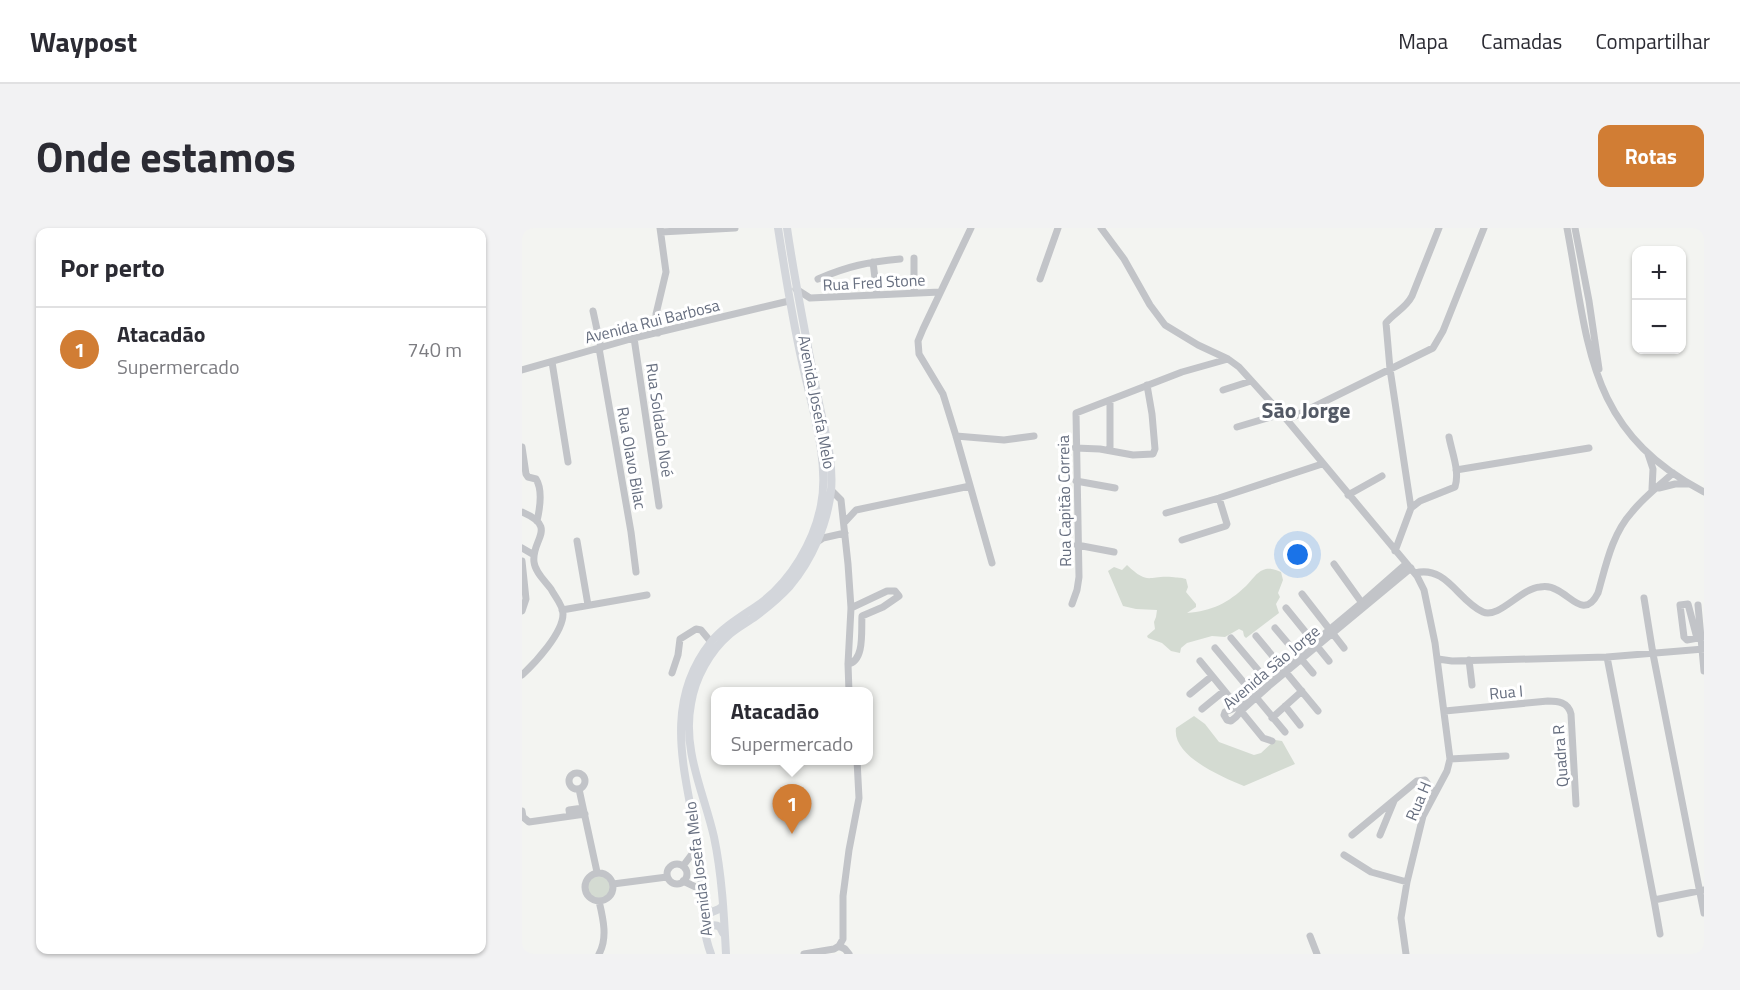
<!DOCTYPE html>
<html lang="pt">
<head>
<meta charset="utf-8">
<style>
	:root { --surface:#fff; --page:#f2f2f3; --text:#2b2b33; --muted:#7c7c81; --line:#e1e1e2; --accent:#d17d34 }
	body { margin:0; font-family:"Titillium Web",sans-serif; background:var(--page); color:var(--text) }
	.controls { position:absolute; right:18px; top:18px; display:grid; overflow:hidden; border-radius:12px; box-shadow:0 2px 4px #0004 }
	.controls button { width:54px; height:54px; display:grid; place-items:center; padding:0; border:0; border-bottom:2px solid var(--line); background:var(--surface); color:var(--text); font:30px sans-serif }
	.you { position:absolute; left:776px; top:327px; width:21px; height:21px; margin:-15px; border:4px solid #fff; border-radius:50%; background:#1a73e8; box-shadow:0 0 0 9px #1a73e833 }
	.badge { display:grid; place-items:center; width:39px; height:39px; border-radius:50%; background:var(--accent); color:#fff; font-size:20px; font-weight:700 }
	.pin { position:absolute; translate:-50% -50px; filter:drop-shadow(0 2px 3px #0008) }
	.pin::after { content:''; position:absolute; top:32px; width:21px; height:18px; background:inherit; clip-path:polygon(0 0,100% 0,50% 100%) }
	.popup { position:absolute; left:189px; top:459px; width:162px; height:78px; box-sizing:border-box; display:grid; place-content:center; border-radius:12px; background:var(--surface); filter:drop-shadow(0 2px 4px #0005); font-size:20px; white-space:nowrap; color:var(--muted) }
	.popup b { font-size:22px; color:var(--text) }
	.popup::after { content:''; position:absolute; left:50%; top:100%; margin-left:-12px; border:12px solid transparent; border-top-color:var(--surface) }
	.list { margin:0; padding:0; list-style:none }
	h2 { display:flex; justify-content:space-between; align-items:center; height:78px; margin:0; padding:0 24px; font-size:26px }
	h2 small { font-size:20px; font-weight:400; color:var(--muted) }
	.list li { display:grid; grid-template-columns:39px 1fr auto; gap:18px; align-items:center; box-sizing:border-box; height:84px; padding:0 24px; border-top:2px solid var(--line) }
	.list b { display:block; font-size:22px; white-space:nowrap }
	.list p { margin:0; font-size:20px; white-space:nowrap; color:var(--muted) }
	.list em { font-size:20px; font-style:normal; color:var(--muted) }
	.map { position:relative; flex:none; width:1182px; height:726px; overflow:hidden; border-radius:12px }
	header { display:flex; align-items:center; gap:36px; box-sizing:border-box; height:84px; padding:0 30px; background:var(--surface); border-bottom:2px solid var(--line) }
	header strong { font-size:28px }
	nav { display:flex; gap:33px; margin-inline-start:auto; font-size:21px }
	.intro { display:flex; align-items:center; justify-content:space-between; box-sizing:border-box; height:144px; padding:0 36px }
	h1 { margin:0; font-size:42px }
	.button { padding:15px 27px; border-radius:12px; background:var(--accent); color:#fff; font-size:21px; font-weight:700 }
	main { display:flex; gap:36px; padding:0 36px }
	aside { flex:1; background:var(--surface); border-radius:12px; box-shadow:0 2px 4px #0004 }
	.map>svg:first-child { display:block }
</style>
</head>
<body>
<header>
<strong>Waypost</strong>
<nav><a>Mapa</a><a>Camadas</a><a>Compartilhar</a></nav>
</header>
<div class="intro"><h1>Onde estamos</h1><a class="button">Rotas</a></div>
<main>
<aside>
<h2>Por perto<small></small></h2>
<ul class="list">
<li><span class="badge">1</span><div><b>Atacadão</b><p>Supermercado</p></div><em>740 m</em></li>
</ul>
</aside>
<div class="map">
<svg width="1182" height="726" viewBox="0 0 1182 726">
	<rect width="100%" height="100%" fill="#f3f4f1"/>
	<!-- green -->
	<path fill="#d4dbd2" d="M605,337c22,21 21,10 45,12 6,1 8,0 14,2l2,8 -2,5 10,12v3l-9,6c25,-2 41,-10 59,-27 5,-5 11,-14 17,-16 6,-3 13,0 18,2l2,8 -5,13 2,4 -4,7 3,9 -33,25 -2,-2 -1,-5 -4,-2 -14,8 -13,-1 -25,7 -6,5 -1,5 -9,-2 -9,-8 -14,-5 -1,-2 8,-7 -1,-7 2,-5 1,-7 -21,-1 -13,-3 -15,-35 6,-4 8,3z
		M672,488l11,8 14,18 35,13 7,-2 14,-13 7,1 13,23 -51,22c-22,-9 -72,-30 -68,-58z
		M66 659a11 11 0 1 1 22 0a11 11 0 1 1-22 0Z"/>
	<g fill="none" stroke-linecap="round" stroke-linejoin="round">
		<!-- minor -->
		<path stroke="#c2c4c8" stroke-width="7" d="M449,0l-48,101 -5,12 1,13 24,40 13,42 36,127
			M579,0l23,31 26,46 15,20 33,20 30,14 11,8 48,53 130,156 7,14 11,53 15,116 -3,12 -24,45 -16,66 -6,36 5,36
			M1045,0c22,116 19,202 137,264
			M1053,0l14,73 10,68
			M139,4l74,-4
			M392,30v35
			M351,34l4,33
			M296,51c30,-13 50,-17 82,-20
			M518,51l18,-51
			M274,61l14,9 130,-6
			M71,83l8,37
			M136,105l-2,-19 10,-42 -6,-44
			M112,110l25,168
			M77,120l32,184 5,40
			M30,134l16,100
			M0,142l112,-32 155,-37
			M701,162l28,-9
			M588,172v50
			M765,192l146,-72 10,-17 41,-103
			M715,199l44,-13
			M434,208l48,4 30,-4
			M0,219l4,27 2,3 8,2c7,11 4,29 1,42
			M553,220l25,1 33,6 20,-1 2,-5 -3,-35 -5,-29
			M1126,226l5,15 -1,20
			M934,242l133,-22
			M554,253l39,7
			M1137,260l16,-4h14
			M309,262l10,10 7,64 3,44 -3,56 1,28
			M826,267l34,-19
			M889,280l9,-7 35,-14c5,-16 -3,-34 -6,-50
			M0,284c37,16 9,27 12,50 1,10 11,19 17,27 4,8 12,16 12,25 0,19 -28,49 -41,61
			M644,285l53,-15 103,-34
			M322,295l12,-13 114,-24
			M660,312l44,-14 1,-2 -8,-26
			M55,313l11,64
			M295,314l6,-4 22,-5
			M555,317l37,7
			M0,320l12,7
			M873,323l16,-43 -21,-139 -4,-46c8,-10 20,-15 26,-27l27,-68
			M0,333l4,38 -4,12
			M812,336l28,39
			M884,336l-41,36 -128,107 -12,5 -1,3 3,5 4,1 5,-4 5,-6 29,-26 141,-117
			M893,345c32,-8 43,28 68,39 16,7 38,-24 57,-25 5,-1 12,0 17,3 15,7 28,29 41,3 8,-28 14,-59 34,-81 12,-15 27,-26 41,-39
			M780,366l42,54
			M1122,370l9,56 51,259
			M550,376l5,-14 2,-13 -3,-164 106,-41 46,-13
			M1176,377l6,66
			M764,380l43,53
			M40,382l85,-15
			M753,400l38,45
			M734,408l62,75
			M709,410l38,45
			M1175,410l-9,-34 -8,1 4,32 3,3 17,-3
			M693,420l70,84
			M1085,429l47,243 50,-10
			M916,431l14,2 155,-4 97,-8
			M947,432l3,25
			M678,433l63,77 9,3
			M326,436c17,-3 13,-34 14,-48l21,-9 16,-11 -4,-5h-8l-36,17
			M150,445l6,-18 2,-16 16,-10 5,1 10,12
			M668,466l22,-18
			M763,478l15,19
			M680,481l22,-18
			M923,483l103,-10c10,0 20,1 23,13l5,90
			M750,490l30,-27
			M928,531l56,-3
			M47 553a8 8 0 1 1 16 0a8 8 0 1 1-16 0Z
			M57,561l18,83
			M0,583l1,6 6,5 56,-8
			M48,588l-1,-6 14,-2
			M830,607l65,-54 8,-1 9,13
			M858,607l14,-34
			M822,627l27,17 36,10
			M145 646a10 10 0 1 1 20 0a10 10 0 1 1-20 0Z
			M161,638l15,-20
			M63 659a14 14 0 1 1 28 0a14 14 0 1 1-28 0Z
			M161,653l19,9
			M91,656l54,-7
			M1132,672l6,34
			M77,673c4,17 9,37 0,53
			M788,708l7,18
			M317,718l6,3 4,5
			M282,726l30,-5 5,-3 4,-7v-43l6,-46 10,-52 -2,-38"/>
		<!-- major -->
		<path stroke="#d3d6db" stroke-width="8" d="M183,673l2,7 5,4 7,-3 4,-3
			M183,704c4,-6 8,-9 15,-5l3,6
			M189,726c-11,-28 -7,-60 -11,-90 -8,-76 -44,-153 11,-222 13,-16 33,-27 50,-39 30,-23 53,-61 60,-98 9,-44 -10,-100 -19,-143 -10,-45 -17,-89 -24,-134
			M204,726c-2,-39 -4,-79 -12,-117 -10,-44 -32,-87 -23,-133 4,-26 19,-53 39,-70 8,-7 18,-12 26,-18 12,-9 24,-19 34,-30 22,-26 37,-61 41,-95 3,-33 -8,-66 -14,-98 -11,-55 -22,-110 -30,-165"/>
	</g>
	<g text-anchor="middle" stroke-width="6" stroke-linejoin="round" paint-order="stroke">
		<!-- street labels -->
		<g font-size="16" fill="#666e7f" stroke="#fff">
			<text transform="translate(352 54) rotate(-3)" y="6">Rua Fred Stone</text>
			<text transform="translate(130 93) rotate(-14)" y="6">Avenida Rui Barbosa</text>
			<text transform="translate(295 174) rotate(79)" y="6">Avenida Josefa Melo</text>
			<text transform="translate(138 192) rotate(82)" y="6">Rua Soldado Noé</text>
			<text transform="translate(110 230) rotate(80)" y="6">Rua Olavo Bilac</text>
			<text transform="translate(542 273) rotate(-91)" y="6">Rua Capitão Correia</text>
			<text transform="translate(749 439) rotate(-40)" y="6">Avenida São Jorge</text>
			<text transform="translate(984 464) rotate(-5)" y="6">Rua I</text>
			<text transform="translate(1038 528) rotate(-94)" y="6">Quadra R</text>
			<text transform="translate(896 573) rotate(-67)" y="6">Rua H</text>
			<text transform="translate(176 641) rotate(-97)" y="6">Avenida Josefa Melo</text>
		</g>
		<!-- district labels -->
		<g font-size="22" font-weight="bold" fill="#535965" stroke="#fff">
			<text x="784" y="190">São Jorge</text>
		</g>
	</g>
</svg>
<div class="controls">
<button>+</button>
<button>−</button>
</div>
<div class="you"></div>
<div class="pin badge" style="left:270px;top:606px">1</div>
<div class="popup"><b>Atacadão</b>Supermercado</div>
</div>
</main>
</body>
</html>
